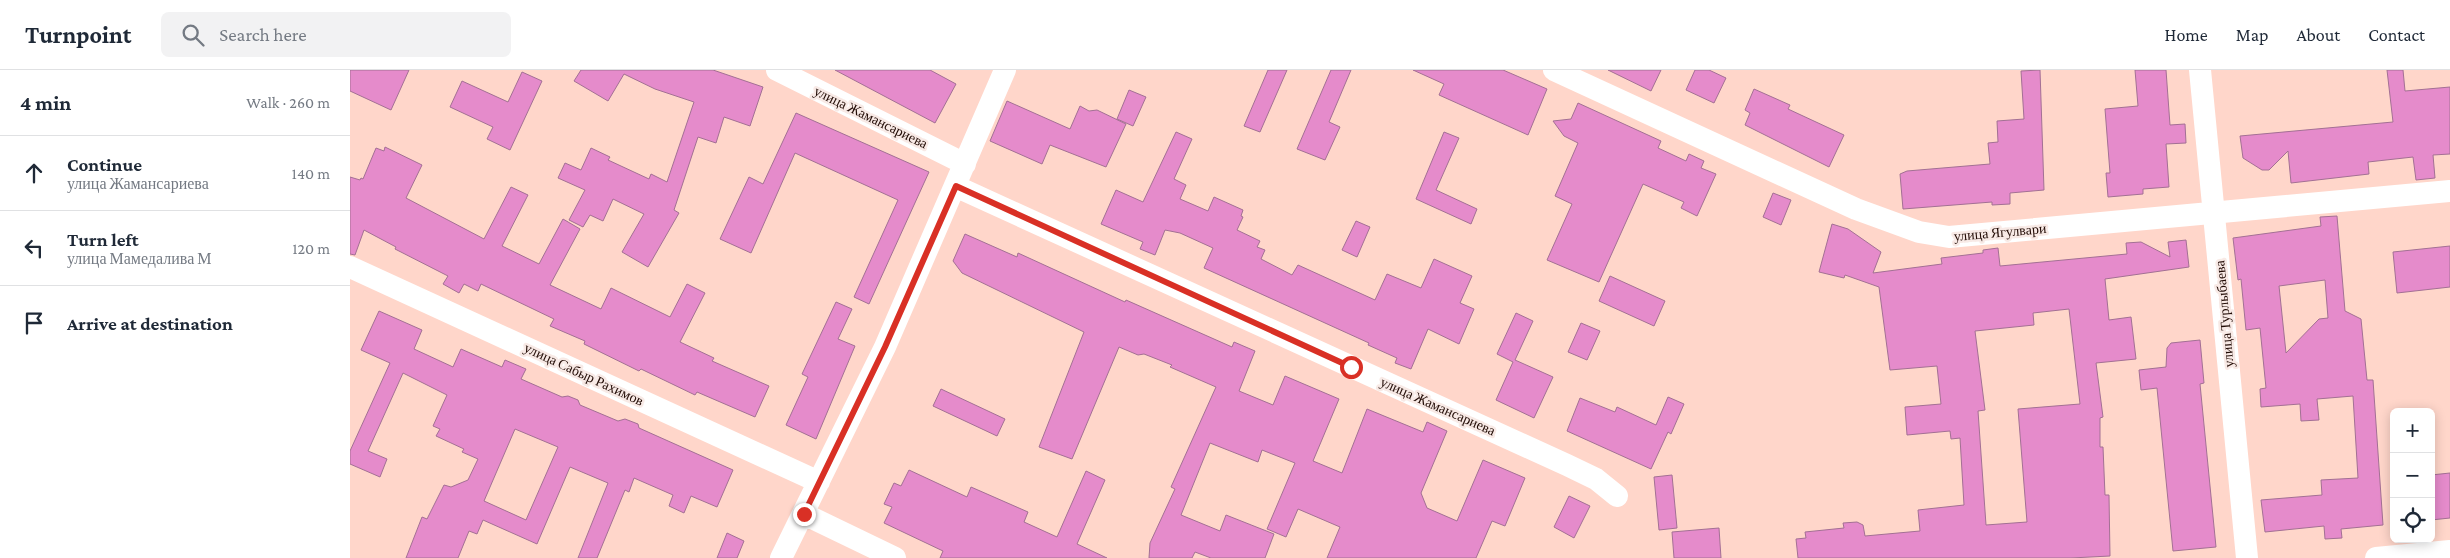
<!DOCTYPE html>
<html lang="en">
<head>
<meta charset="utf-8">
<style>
	:root { --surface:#fff; --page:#f2f2f3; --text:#1f2937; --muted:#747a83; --line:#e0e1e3 }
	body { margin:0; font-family:"Crimson Pro",serif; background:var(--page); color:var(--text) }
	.controls { position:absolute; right:15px; bottom:15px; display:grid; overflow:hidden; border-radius:8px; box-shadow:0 2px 12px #0003 }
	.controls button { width:45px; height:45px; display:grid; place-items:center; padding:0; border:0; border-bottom:1px solid var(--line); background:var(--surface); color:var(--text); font:25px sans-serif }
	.stop { position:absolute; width:15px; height:15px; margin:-11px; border:4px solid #d93025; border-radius:50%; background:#fff }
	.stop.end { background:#d93025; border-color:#fff; box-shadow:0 1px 5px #0008 }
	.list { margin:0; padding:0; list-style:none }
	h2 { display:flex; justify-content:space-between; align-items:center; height:65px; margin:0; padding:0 20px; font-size:21px }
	h2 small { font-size:16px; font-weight:400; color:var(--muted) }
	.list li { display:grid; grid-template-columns:32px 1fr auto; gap:15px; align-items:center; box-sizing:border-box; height:75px; padding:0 20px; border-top:1px solid var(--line) }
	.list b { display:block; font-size:19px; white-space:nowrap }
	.list p { margin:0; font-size:16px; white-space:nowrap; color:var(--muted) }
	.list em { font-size:16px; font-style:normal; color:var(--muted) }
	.icon { flex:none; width:28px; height:28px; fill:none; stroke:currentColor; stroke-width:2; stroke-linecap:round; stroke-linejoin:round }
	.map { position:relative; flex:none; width:2100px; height:488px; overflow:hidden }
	header { display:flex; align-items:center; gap:30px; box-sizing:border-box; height:70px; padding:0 25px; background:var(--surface); border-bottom:1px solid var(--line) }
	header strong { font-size:24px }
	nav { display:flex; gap:28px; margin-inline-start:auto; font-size:18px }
	.search { width:350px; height:45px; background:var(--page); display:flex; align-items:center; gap:12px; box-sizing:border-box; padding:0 18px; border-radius:8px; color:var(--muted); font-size:19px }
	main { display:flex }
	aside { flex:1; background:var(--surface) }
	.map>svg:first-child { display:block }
</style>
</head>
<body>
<header>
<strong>Turnpoint</strong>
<div class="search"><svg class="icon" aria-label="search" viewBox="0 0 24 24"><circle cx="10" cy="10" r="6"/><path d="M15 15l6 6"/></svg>Search here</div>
<nav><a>Home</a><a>Map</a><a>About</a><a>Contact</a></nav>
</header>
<main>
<aside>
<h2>4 min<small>Walk · 260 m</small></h2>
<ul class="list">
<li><svg class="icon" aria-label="ahead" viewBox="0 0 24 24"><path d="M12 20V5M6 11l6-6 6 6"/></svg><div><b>Continue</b><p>улица Жамансариева</p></div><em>140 m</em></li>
<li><svg class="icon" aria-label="left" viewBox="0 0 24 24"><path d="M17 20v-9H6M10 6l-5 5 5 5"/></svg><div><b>Turn left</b><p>улица Мамедалива М</p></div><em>120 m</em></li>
<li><svg class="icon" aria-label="arrive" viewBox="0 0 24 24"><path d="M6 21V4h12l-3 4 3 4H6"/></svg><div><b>Arrive at destination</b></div></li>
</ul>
</aside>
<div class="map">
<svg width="2100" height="488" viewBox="0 0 2100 488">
	<rect width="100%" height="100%" fill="#ffd6ca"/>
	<!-- building -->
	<path fill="#e58bcb" stroke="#a37094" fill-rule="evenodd" d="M0,0h59l-18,40 -41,-19z
		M231,0h132l50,17 -13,39 -26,-9 -8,26 -18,-6 -24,73 5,3 -31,54 -26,-15 22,-38 -31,-15 -10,22 -13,-6 -7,12 -14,-7 16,-30 -27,-12 7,-15 16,7 10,-22 19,9 -2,3 41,19 2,-5 16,8 27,-80 -39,-13 -31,-15 -16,27 -34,-20z
		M485,0h95l26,14 -21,39z
		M918,0h19l-27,62 -16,-6z
		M981,0h20l-22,52 11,5 -15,33 -28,-11z
		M1063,0h90l44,19 -19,46 -89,-40 5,-11z
		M1258,0h53l-10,21z
		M1345,0h14l17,8 -12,25 -28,-13z
		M1690,0l4,120 -34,3v11l-18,1v-3l-89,7 -3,-35 7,-3 83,-7 -2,-21 10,-1 -1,-21 27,-2 -3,-48z
		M1785,0h31l4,55 15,-1 1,19 -20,1 3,43 -26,2v5l-35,3 -2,-24h4l-5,-64 33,-3z
		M2037,0h16l2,21 45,-4v67l-17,1 2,23 -19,2 -3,-23 -45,5 1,12 -78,9 -3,-32 -19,19h-7l-19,-12 -3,-22 153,-14z
		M172,2l20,9 -32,69 -23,-11 6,-12 -43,-20 12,-26 46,21z
		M1404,19l36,16 -2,4 56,26 -15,32 -84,-42 5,-12 -5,-3z
		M779,20l17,7 -13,29 -16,-7z
		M657,31l63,28 10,-23 9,5 8,-1 29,14 -20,43 -56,-22 -8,19 -52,-23z
		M1228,33l83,38 -3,7 28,13 3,-7 15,7 -3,7 15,6 -19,42 -16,-8 3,-6 -41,-18 -44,98 -52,-22 25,-56 -17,-8 23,-53 -14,-7 -11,-15 18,-2z
		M446,43l133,59 -60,132 -15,-7 44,-97 -103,-47 -44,100 -31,-14 29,-62 14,7z
		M826,62l16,7 -18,40 12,6 -6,14 28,12 6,-14 29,13 -2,6 2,1 -6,13 23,11 -3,6 8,3 -4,9 31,16 6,-10 77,35 12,-26 34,14 13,-29 38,17 -12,27 14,6 -15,35 -31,-15 -17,40 -16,-6 2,-5 -29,-13 1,-2 -165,-75 9,-20 -33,-15 -15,-3 -10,25 -15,-6 3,-7 -42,-18 15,-34 27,12z
		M1094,62l15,6 -23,52 41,19 -6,15 -55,-25z
		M35,77l37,18 -16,33 78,41 27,-52 17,8 -26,51 37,18 24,-45 17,10 -30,56 51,24 10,-21 59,29 17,-33 18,9 -25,49 34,16 -2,3 57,25 -14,31 -58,-25 -2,3 -54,-26 -2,2 -55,-27 1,-3 -35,-15 4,-7 -73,-35 -3,7 -14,-7 -5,9 -16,-9 5,-8 -53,-27 1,-2 -32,-17 -9,25 -5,-1v-77l10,3 1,-2 2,1 13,-31 8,3z
		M1423,123l18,7 -10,25 -18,-8z
		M1987,146l8,95 16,8 6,61h6l10,145 -42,4 1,9 -17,1 -1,-13 -59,6 -4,-32 61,-5 -1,-15 37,-2 -5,-82 -36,3 2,21 -18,1 -1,-17 -39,3 -1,-18 6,-1 -6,-60 -14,2 -5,-51 -3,1 -5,-42 88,-12 -1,-9zM1975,210l3,38 -9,1 -33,34 -7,-67z
		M1006,151l14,6 -13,30 -15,-7z
		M1482,154l16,5 33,23 -8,21 69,-9 -1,-6 42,-5v-3l15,-2 2,18 127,-12 -1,-11 15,-1 29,15 -2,-15 18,-2 3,27 -84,12 4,41 22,-3 5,42 -40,4 7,54 -3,1v29h3l2,48h4l1,61 -39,2h-273l-2,-19 10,-1 -1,-6 39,-4 -1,-5 14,-1 6,3 2,11 55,-5 -2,-21 46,-5 -4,-67 -9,1 -1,-8 -43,4 -2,-28 36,-3 -4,-38 -47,4 -11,-83 -34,-12 -1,3 -25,-6zM1719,239l11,95 -62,5 9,113 -41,3 -8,-114 7,-1 -10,-79 59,-6 -1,-12z
		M615,164l52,23 1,-4 107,49 1,-2 106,47 2,-5 21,9 -16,40 34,14 12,-29 54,23 -26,62 29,12 25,-64 56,23 4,-10 20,9 -26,62 6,15 30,13 26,-61 42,18 -20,48 -13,-5 -16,37h-149l13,-31 -42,-18 -12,28 -19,-8 28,-66 -33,-13 -4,12 -48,-19 -29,72 39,16 6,-16 48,19 -9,24h-54l-16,-6 -3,6h-43l1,-15 25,-54 -4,-2 45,-100 -46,-20 2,-2 -28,-11 -6,1 -19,-8 -47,112 -33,-12 45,-115 -122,-59 -9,-12z
		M2100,176v41l-53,6 -4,-41z
		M1260,206l55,25 -11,25 -55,-25z
		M486,232l16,7 -14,30 17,7 -39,93 -30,-14 22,-48 -6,-3z
		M29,241l43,19 -8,19 39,18 8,-18 41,18 3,-7 21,9 -5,10 41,18 6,-1 10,4 2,5 38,16 7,-2 13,5 1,4 94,42 -16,37 -26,-11 -7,17 -15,-7 4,-11 -39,-17 -5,14 -4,-2 -28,68h-19l30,-75 -38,-16 -33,77 -54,-24 -6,14 -8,-3 -11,27h-52l16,-41 5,2 17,-34 7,2 17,-7 10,-21 -16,-7 2,-3 -28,-13 4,-7 -7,-3 14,-31 -44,-22 -35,78 19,8 -7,18 -30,-13v-13l40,-88 -29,-13zM165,359l43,18 -32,73 -42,-19z
		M1166,243l17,8 -18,39 38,17 -19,41 -38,-18 17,-38 -16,-8z
		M1231,253l19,8 -13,29 -19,-8z
		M1850,270l4,43 -4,1 16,163 -43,4 -16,-163 -16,2 -2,-20 27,-3 1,-19 4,-5z
		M591,319l64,30 -8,17 -64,-30z
		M1318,327l16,7 -13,30 -3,-2 -17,37 -84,-38 13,-33 35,14 2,-5 39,18z
		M559,400l58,27 4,-10 57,25 -4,10 33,15 29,-66 19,9 -28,64 30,14h-167l3,-7 -59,-28 8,-16 -8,-3 10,-21 7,3z
		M2100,403v45l-19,2v-45z
		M1322,405l5,53 -18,2 -5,-53z
		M1219,426l21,10 -16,32 -20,-11z
		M1369,458l2,30h-47l-2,-26z
		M377,463l17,8 -7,17h-20z"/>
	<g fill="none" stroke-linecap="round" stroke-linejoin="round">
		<!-- minor -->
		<path stroke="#fff" stroke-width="22" d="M427,0l188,94
			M1204,0l302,139 63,23 30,5 501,-46
			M1850,0l47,488
			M605,116l612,279 29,14 21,17
			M0,197l469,215
			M454,444l91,44
			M431,488l104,-211 120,-277
			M2026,488l74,-7"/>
	</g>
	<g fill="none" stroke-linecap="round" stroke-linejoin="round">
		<!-- route -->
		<path stroke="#d93025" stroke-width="6" d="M454,444l81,-167 71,-161 395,181"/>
	</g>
	<g text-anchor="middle" stroke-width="5" stroke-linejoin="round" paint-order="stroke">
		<!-- street labels -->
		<g font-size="14" fill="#220c06" stroke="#f8eae6">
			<text transform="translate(521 47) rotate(26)" y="5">улица Жамансариева</text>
			<text transform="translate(1650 162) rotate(-5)" y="5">улица Ягулвари</text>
			<text transform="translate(1874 244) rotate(-95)" y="5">улица Турлыбаева</text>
			<text transform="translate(234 304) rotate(25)" y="5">улица Сабыр Рахимов</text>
			<text transform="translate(1088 336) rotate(24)" y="5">улица Жамансариева</text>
		</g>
	</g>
</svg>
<div class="controls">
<button>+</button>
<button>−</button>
<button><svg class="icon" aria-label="locate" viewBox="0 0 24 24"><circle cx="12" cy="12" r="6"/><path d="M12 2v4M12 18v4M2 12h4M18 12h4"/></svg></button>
</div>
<div class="stop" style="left:1001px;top:297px"></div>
<div class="stop end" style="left:454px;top:444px"></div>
</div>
</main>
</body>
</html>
